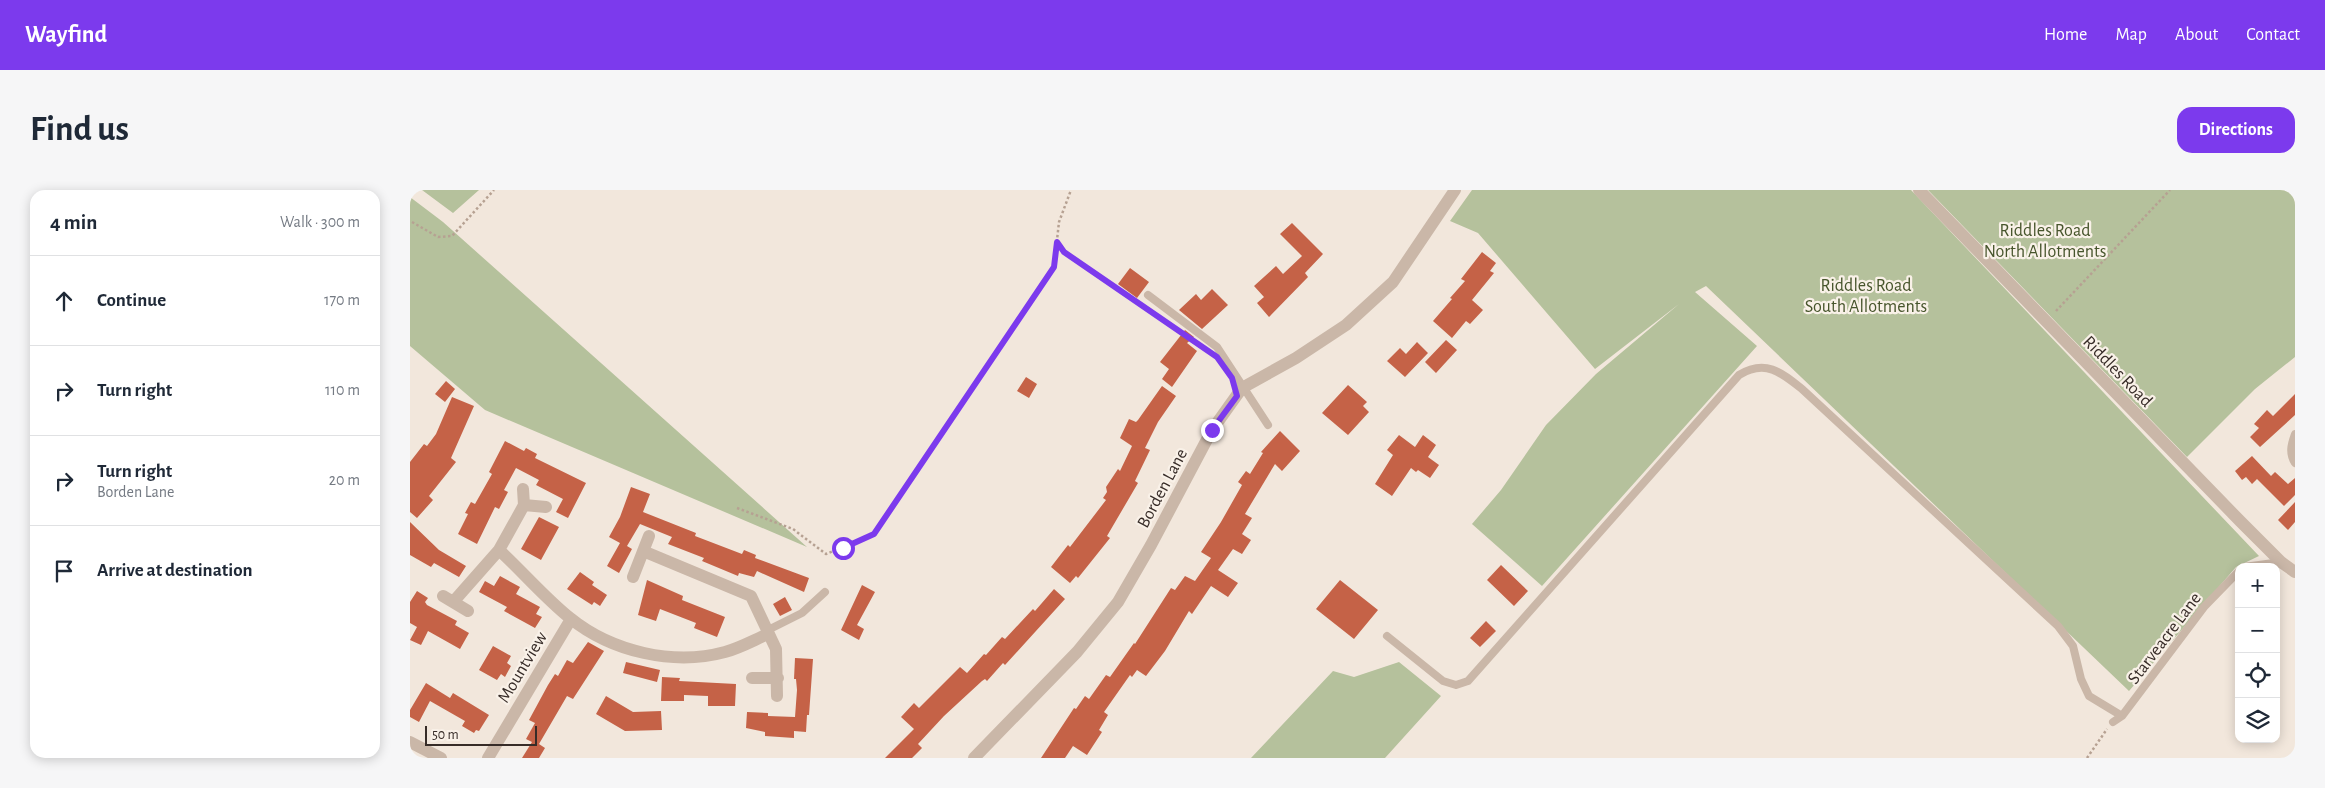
<!DOCTYPE html>
<html lang="en">
<head>
<meta charset="utf-8">
<style>
	:root { --surface:#fff; --page:#f6f6f7; --text:#1f2937; --muted:#747a83; --line:#e0e1e3; --accent:#7c3aed }
	body { margin:0; font-family:"Alegreya Sans",sans-serif; background:var(--page); color:var(--text) }
	.controls { position:absolute; right:15px; bottom:15px; display:grid; overflow:hidden; border-radius:10px; box-shadow:0 2px 12px #0003 }
	.controls button { width:45px; height:45px; display:grid; place-items:center; padding:0; border:0; border-bottom:1px solid var(--line); background:var(--surface); color:var(--text); font:25px sans-serif }
	.scale { position:absolute; left:15px; bottom:12px; width:112px; box-sizing:border-box; padding-left:5px; border:2px solid #372c28; border-top:0; font-size:14px; line-height:18px; white-space:nowrap; color:#372c28; -webkit-text-stroke:4px #f9f1e8; paint-order:stroke }
	.stop { position:absolute; width:15px; height:15px; margin:-11px; border:4px solid #7c3aed; border-radius:50%; background:#fff }
	.stop.end { background:#7c3aed; border-color:#fff; box-shadow:0 1px 5px #0008 }
	.list { margin:0; padding:0; list-style:none }
	h2 { display:flex; justify-content:space-between; align-items:center; height:65px; margin:0; padding:0 20px; font-size:21px }
	h2 small { font-size:16px; font-weight:400; color:var(--muted) }
	.list li { display:grid; grid-template-columns:32px 1fr auto; gap:15px; align-items:center; box-sizing:border-box; height:90px; padding:0 20px; border-top:1px solid var(--line) }
	.list b { display:block; font-size:19px; white-space:nowrap }
	.list p { margin:0; font-size:16px; white-space:nowrap; color:var(--muted) }
	.list em { font-size:16px; font-style:normal; color:var(--muted) }
	.icon { flex:none; width:28px; height:28px; fill:none; stroke:currentColor; stroke-width:2; stroke-linecap:round; stroke-linejoin:round }
	.map { position:relative; flex:none; width:1885px; height:568px; overflow:hidden; border-radius:15px }
	header { display:flex; align-items:center; gap:30px; box-sizing:border-box; height:70px; padding:0 25px; background:var(--accent); color:#fff }
	header strong { font-size:24px }
	nav { display:flex; gap:28px; margin-inline-start:auto; font-size:18px }
	.intro { display:flex; align-items:center; justify-content:space-between; box-sizing:border-box; height:120px; padding:0 30px }
	h1 { margin:0; font-size:35px }
	.button { padding:12px 22px; border-radius:15px; background:var(--accent); color:#fff; font-size:18px; font-weight:700 }
	main { display:flex; gap:30px; padding:0 30px }
	aside { flex:1; background:var(--surface); border-radius:15px; box-shadow:0 2px 12px #0003 }
	.map>svg:first-child { display:block }
</style>
</head>
<body>
<header>
<strong>Wayfind</strong>
<nav><a>Home</a><a>Map</a><a>About</a><a>Contact</a></nav>
</header>
<div class="intro"><h1>Find us</h1><a class="button">Directions</a></div>
<main>
<aside>
<h2>4 min<small>Walk · 300 m</small></h2>
<ul class="list">
<li><svg class="icon" aria-label="ahead" viewBox="0 0 24 24"><path d="M12 20V5M6 11l6-6 6 6"/></svg><div><b>Continue</b></div><em>170 m</em></li>
<li><svg class="icon" aria-label="right" viewBox="0 0 24 24"><path d="M7 20v-9h11M14 6l5 5-5 5"/></svg><div><b>Turn right</b></div><em>110 m</em></li>
<li><svg class="icon" aria-label="right" viewBox="0 0 24 24"><path d="M7 20v-9h11M14 6l5 5-5 5"/></svg><div><b>Turn right</b><p>Borden Lane</p></div><em>20 m</em></li>
<li><svg class="icon" aria-label="arrive" viewBox="0 0 24 24"><path d="M6 21V4h12l-3 4 3 4H6"/></svg><div><b>Arrive at destination</b></div></li>
</ul>
</aside>
<div class="map">
<svg width="1885" height="568" viewBox="0 0 1885 568">
	<rect width="100%" height="100%" fill="#f2e7dc"/>
	<!-- green -->
	<path fill="#b5c19c" d="M12,0h57l-26,23z
		M1062,0h439l348,366 -23,11 -107,124 -423,-405 -11,6 62,54 -215,240 -70,-62 29,-34 45,-65 50,-51 83,-70 -84,65 -117,-136 -28,-12z
		M1518,0h367v167l-40,32 -68,68z
		M0,7l33,25 364,325 -322,-137 -75,-64z
		M989,472l42,34 -56,62h-134l82,-87 21,6z"/>
	<!-- building -->
	<path fill="#c56247" d="M882,33l31,31 -18,19 3,4 -39,40 -12,-14 7,-6 -10,-11 22,-20 7,8 19,-18 -22,-22z
		M1072,62l14,11 -6,8 4,2 -22,27 11,10 -13,14 -4,-3 -14,17 -19,-17 19,-22 -2,-1 15,-17 -4,-2z
		M720,78l19,14 -12,16 -19,-14z
		M802,99l16,16 -26,24 -23,-19 17,-16 5,6z
		M775,140l9,7 -7,6 10,8 -25,36 -10,-8 7,-10 -9,-7z
		M1036,150l11,10 -21,23 -11,-11z
		M1007,152l11,11 -23,24 -18,-16 13,-13 6,6z
		M616,187l11,7 -8,14 -12,-7z
		M36,191l9,8 -10,13 -10,-8z
		M938,195l19,17 -4,4 6,6 -21,23 -26,-22z
		M752,196l14,10 -18,26 -13,26 5,2 -15,31 3,2 -31,53 3,2 -32,40 -2,-2 -6,7 -19,-16 17,-22 2,2 36,-47 -3,-2 4,-6 -1,-5 12,-18 2,2 12,-25 -12,-8 9,-19 7,3 2,-2z
		M1885,204v21l-35,32 -10,-10 9,-9 -5,-4 13,-14 6,6z
		M42,207l22,9 -23,52 5,4 -27,34 4,4 -16,18 -7,-6v-50l14,-18 3,2 9,-12z
		M870,241l20,20 -18,20 -7,-7 -30,50 7,4 -10,16 9,6 -9,14 -9,-5 -15,21 20,13 -10,14 -17,-11 -19,28 -3,-3 -24,40 -19,25 -9,-6 -5,7 -2,-2 -26,37 4,3 -9,15 3,2 -15,23 -14,-9 -8,12h-24l33,-50 2,1 9,-13 4,3 17,-24 4,2 24,-34 1,1 36,-56 4,2 10,-14 10,5 16,-23 -10,-6 20,-30 21,-37 -4,-3 8,-11 4,3 13,-21 -2,-1z
		M989,245l16,12 8,-12 13,10 -8,12 11,8 -9,13 -12,-8 -2,2 -5,-4 -19,28 -17,-12 18,-29 -6,-5z
		M95,251l19,10 2,-3 11,6 -2,4 51,25 -18,35 -12,-6 7,-13 -27,-14 3,-5 -23,-12 -12,22 4,2 -9,17 -4,-2 -18,37 -19,-10 10,-20 -3,-1 6,-11 4,2 17,-30 -3,-2z
		M1842,266l19,20 4,-4 13,12 7,-6v17l-11,11 -27,-27 -5,5 -6,-7 -4,3 -7,-9z
		M221,297l19,7 -7,18 53,21 -1,3 47,18 2,-4 12,5 -1,3 54,20 -5,14 -47,-21 -3,6 -15,-4 -1,3 -36,-15 2,-3 -36,-14 4,-7 -32,-13 -13,22 5,3 -13,24 -12,-7 13,-23 -11,-6 11,-20z
		M1885,312v20l-7,8 -10,-10z
		M129,327l20,10 -18,33 -20,-11z
		M0,332l29,28 27,16 -7,11 -25,-14 -3,4 -21,-12z
		M1091,375l27,26 -14,15 -27,-26z
		M170,382l14,10 -2,3 15,10 -7,11 -6,-4 -2,3 -25,-16z
		M90,386l20,11 -4,7 24,13 -4,7 6,3 -7,11 -31,-17 3,-4 -28,-15 6,-11 9,5z
		M237,390l36,16 -1,4 43,17 -8,20 -23,-9 2,-5 -36,-14 -4,12 -18,-6z
		M930,390l38,30 -24,29 -38,-30z
		M452,395l13,7 -18,33 7,4 -5,11 -18,-10z
		M644,399l11,10 -60,66 -2,-2 -16,18 -2,-2 -3,2 -38,35 -26,28 4,4 -10,10h-27l29,-29 -13,-12 13,-14 5,5 41,-41 7,6 17,-19 2,1 16,-18 3,2 28,-30 2,2z
		M7,401l11,7 -3,4 2,3 30,16 -2,4 14,8 -9,16 -32,-18 -7,14 -11,-5 7,-13 -7,-4v-21z
		M375,407l7,13 -12,6 -7,-12z
		M1076,431l10,10 -16,16 -10,-9z
		M178,452l16,9 -31,48 -6,-3 -28,48 6,4 -6,10h-17l10,-16 -6,-3 9,-16 -6,-3 19,-35 7,-11 3,2 9,-16 6,3z
		M83,456l18,10 -4,7 4,3 -6,11 -4,-3 -4,6 -18,-10z
		M385,468l18,1 -4,56h-2l-1,17 -12,-1v7l-29,-2v-4l-19,-4 1,-16 21,1v3l27,1 2,-27 -1,-11h-2z
		M216,472l34,8 -3,12 -34,-9z
		M252,487l18,1 -1,3 57,3 -1,22h-27v-10l-24,-1v6h-23z
		M16,493l24,15 3,-5 36,22 -10,16 -3,-1 -2,3 -12,-7 3,-5 -35,-20 -11,21 -9,-5v-7z
		M196,506l27,16 28,-1 1,19 -37,1 -29,-17z"/>
	<g fill="none" stroke-linecap="round" stroke-linejoin="round">
		<!-- path -->
		<path stroke="#b6a192" stroke-width="2.5" stroke-dasharray="2.5 2.5" stroke-linecap="butt" d="M2,32l26,15 14,-1 42,-46
			M648,54l6,8 76,52
			M1646,121l114,-121
			M327,318l56,21 33,25 48,-20 180,-267 5,-45 12,-32
			M1677,568l20,-29"/>
		<!-- service -->
		<path stroke="#cab7a8" stroke-width="8" d="M738,105l69,52 51,78
			M1885,244c-4,11 -6,19 0,29
			M1834,377l37,-5
			M356,441l36,-18 23,-21
			M977,446l56,45 13,4 12,-4 271,-306c26,-16 42,-3 63,14l256,237 15,20 8,33 8,17 33,20
			M1703,532l9,-6 82,-109 35,-36"/>
		<!-- minor -->
		<path stroke="#cab7a8" stroke-width="12" d="M1509,0l321,331 41,41 14,10
			M114,315l22,2
			M89,360c24,22 46,48 71,68 42,34 104,48 155,34 15,-4 29,-12 43,-18
			M233,361l108,45 25,53 1,47
			M223,387l16,-41
			M33,406l25,15
			M44,411l45,-51 25,-45 -1,-16
			M342,488h26
			M0,552l31,16
			M78,568l83,-139
			M564,568l103,-106 41,-50 33,-57 61,-115 30,-42 54,-30 50,-33 47,-43 62,-92"/>
	</g>
	<g fill="none" stroke-linecap="round" stroke-linejoin="round">
		<!-- route -->
		<path stroke="#7c3aed" stroke-width="6" d="M433,358l31,-14 180,-267 3,-25 7,10 153,105 15,21 5,18 -25,34"/>
	</g>
	<g text-anchor="middle" stroke-width="4.5" stroke-linejoin="round" paint-order="stroke">
		<!-- park labels -->
		<g font-size="18" fill="#47552c" stroke="#f9f1e8">
			<text x="1635" y="46">Riddles Road<tspan x="1635" dy="21">North Allotments</tspan></text>
			<text x="1456" y="101">Riddles Road<tspan x="1456" dy="21">South Allotments</tspan></text>
		</g>
		<!-- street labels -->
		<g font-size="18" fill="#372c28" stroke="#f9f1e8">
			<text transform="translate(1708 181) rotate(46)" y="6">Riddles Road</text>
			<text transform="translate(752 298) rotate(-62)" y="6">Borden Lane</text>
			<text transform="translate(1754 448) rotate(-53)" y="6">Starveacre Lane</text>
			<text transform="translate(112 477) rotate(-59)" y="6">Mountview</text>
		</g>
	</g>
</svg>
<div class="controls">
<button>+</button>
<button>−</button>
<button><svg class="icon" aria-label="locate" viewBox="0 0 24 24"><circle cx="12" cy="12" r="6"/><path d="M12 2v4M12 18v4M2 12h4M18 12h4"/></svg></button>
<button><svg class="icon" aria-label="layers" viewBox="0 0 24 24"><path d="M12 4l9 5-9 5-9-5zM3 14l9 5 9-5"/></svg></button>
</div>
<div class="scale">50 m</div>
<div class="stop" style="left:433px;top:358px"></div>
<div class="stop end" style="left:802px;top:240px"></div>
</div>
</main>
</body>
</html>
